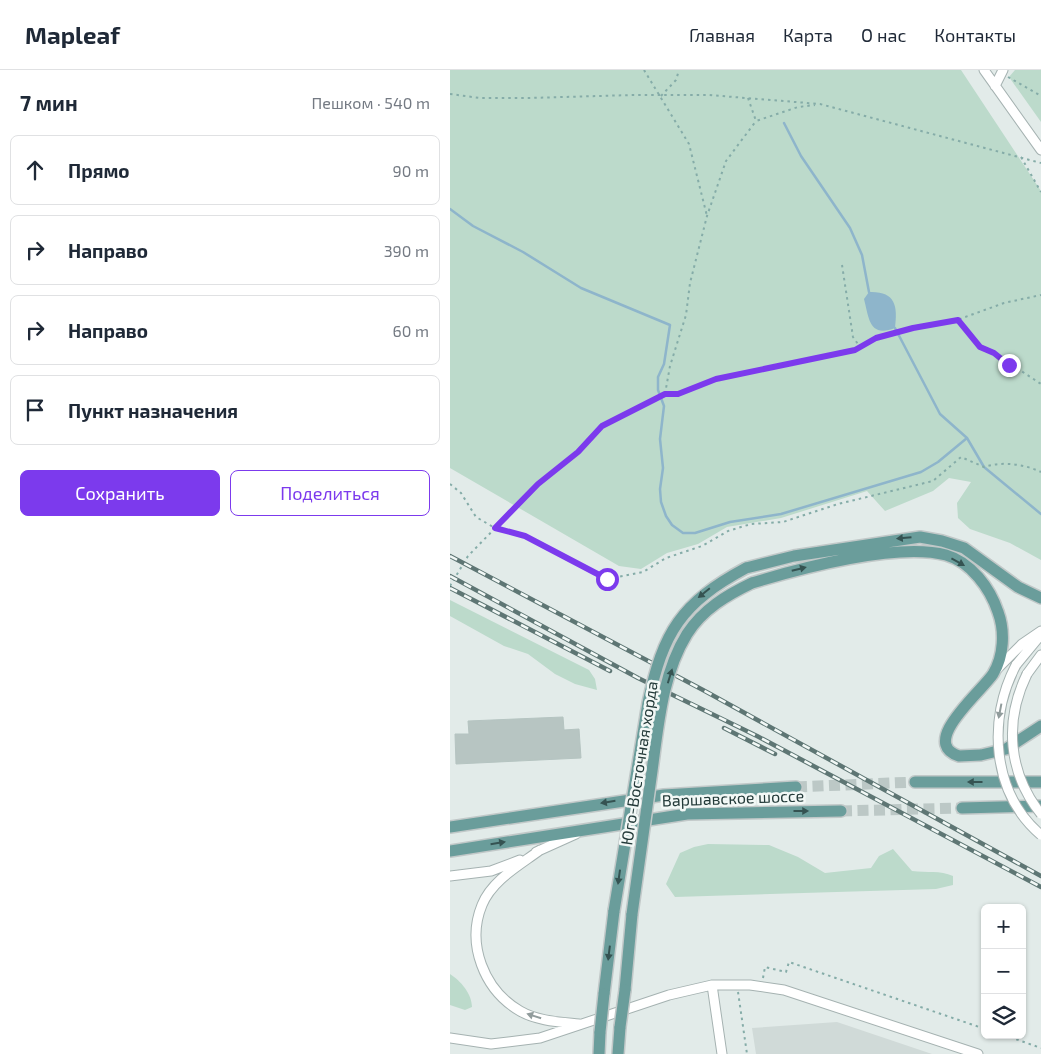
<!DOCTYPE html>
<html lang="ru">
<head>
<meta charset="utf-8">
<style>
	:root { --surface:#fff; --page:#f6f6f7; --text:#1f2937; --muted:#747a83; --line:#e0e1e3; --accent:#7c3aed }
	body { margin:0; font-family:"Exo 2",sans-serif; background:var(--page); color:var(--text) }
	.controls { position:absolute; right:15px; bottom:15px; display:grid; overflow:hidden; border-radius:8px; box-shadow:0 1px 4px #0004 }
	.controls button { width:45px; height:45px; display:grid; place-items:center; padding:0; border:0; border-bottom:1px solid var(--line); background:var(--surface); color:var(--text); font:25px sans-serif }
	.stop { position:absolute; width:15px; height:15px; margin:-11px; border:4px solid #7c3aed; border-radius:50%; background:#fff }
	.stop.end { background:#7c3aed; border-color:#fff; box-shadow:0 1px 5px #0008 }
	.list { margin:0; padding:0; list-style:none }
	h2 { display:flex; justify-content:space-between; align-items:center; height:65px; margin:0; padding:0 20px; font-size:21px }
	h2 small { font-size:16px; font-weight:400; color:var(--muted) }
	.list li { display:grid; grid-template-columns:32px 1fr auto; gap:15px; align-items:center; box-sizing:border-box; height:70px; margin:0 10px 10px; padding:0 10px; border:1px solid var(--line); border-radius:8px }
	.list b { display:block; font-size:19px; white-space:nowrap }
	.list em { font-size:16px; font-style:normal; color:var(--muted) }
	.actions { display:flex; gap:10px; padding:15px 20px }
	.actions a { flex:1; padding:11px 0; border:1px solid var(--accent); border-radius:8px; text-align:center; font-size:18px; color:var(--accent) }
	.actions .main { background:var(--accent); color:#fff }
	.icon { flex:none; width:28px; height:28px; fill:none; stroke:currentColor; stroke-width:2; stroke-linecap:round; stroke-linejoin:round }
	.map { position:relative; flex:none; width:591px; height:984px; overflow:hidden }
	header { display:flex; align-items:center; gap:30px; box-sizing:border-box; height:70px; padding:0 25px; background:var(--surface); border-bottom:1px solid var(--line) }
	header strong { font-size:24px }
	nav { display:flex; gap:28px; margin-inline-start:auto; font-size:18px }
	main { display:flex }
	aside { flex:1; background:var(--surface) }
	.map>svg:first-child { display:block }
</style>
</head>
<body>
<header>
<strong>Mapleaf</strong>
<nav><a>Главная</a><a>Карта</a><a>О нас</a><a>Контакты</a></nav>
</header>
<main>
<aside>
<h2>7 мин<small>Пешком · 540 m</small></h2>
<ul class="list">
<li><svg class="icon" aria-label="ahead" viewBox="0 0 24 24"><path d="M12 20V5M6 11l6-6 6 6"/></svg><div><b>Прямо</b></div><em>90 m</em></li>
<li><svg class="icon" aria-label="right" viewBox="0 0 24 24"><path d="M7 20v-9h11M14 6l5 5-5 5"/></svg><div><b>Направо</b></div><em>390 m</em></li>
<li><svg class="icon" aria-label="right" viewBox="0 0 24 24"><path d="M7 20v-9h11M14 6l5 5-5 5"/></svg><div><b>Направо</b></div><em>60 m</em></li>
<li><svg class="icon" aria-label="arrive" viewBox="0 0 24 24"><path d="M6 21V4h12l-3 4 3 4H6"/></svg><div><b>Пункт назначения</b></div></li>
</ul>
<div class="actions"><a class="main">Сохранить</a><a>Поделиться</a></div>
</aside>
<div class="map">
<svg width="591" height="984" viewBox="0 0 591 984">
	<rect width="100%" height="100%" fill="#e2ebe9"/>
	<!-- built -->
	<path fill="#d0dad8" d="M387,952l95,32h-176l-4,-26z"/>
	<!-- green -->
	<path fill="#bcdacb" d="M0,0h511l80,121v369l-31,-17 -40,-14 -12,-11 -1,-15 14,-21 -22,-4 -16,13 -48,20 -18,-20 -86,27 -54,9 -29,17 -31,9 -26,16 -22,-3 -169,-98z
		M565,0h26v52l-32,-45z
		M0,530l139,70 6,9 2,11 -22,-6 -20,-10 -27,-20 -24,-8 -54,-30z
		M258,774l61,1 29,12 27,16 46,-5 8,-12 14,-7 19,22c15,2 28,-1 41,5v9l-17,4 -261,8 -9,-13 14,-31 14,-6z
		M0,904c11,7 22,20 22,33l-7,3 -15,-5z"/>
	<!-- water -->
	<path fill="#8eb5cb" d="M419,222c26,-1 29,13 26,36 -26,10 -26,-10 -31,-29z"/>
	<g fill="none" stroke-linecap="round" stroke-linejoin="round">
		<!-- stream -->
		<path stroke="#8eb5cb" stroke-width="2.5" d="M334,53l17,33 49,72 12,27 7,37
			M0,139l23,17 50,26 58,36 89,37 -6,39 -6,13v13l6,16 -4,33 3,29 -3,21 1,13 5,14 6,9 11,8h12l35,-11 51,-8 140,-42 17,-10 29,-24
			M445,258l45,86 27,24 17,29 57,47"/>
	</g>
	<!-- building -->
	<path fill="#b7c5c2" stroke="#b5c4c1" d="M113,647l1,13 15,-1 2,29 -125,6 -1,-30h14l-1,-13z"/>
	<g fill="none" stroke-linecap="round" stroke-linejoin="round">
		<!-- major-tunnel -->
		<path stroke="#bcc8c6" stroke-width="11" stroke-dasharray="11 5.5" stroke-linecap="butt" d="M346,717l119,-5
			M391,741l121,-3"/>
		<!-- minor casing -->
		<g stroke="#a5b2b1" stroke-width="11">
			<path id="minor" d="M534,0l57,80
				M545,16l8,-16
				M566,595l23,-28
				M546,600l26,-26 19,-13
				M577,604l14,-19
				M90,780c-20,15 -48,30 -58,55 -16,39 2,85 38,106 17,10 40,11 59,13
				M86,782l40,-18
				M0,806l41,-5 29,-11
				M262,915l10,69
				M0,968l41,6 49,-6 129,-43 43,-10h38l34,5 194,64"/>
		</g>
		<!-- major casing -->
		<g stroke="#c1c8c8" stroke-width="14">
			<path id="major" d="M296,498l48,-12 126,-19 22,4 22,7 54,39 23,11
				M302,513c49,-15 146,-41 194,-28 25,7 44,33 52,57 7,19 6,44 -5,62 -11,17 -75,69 -34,82l22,-1 25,-6 35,-23
				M465,712h126
				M512,738l79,-2
				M0,757l214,-32 132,-8
				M0,781l237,-37 154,-3
				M175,920l7,-76
				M154,924l10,-83
				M149,984l1,-22
				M168,984l2,-27"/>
		</g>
		<!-- path -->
		<path stroke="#85aca8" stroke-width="2" stroke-dasharray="2.5 4" stroke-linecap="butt" d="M194,0l45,74 18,72
			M558,7l33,19
			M0,24l30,4h49l105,-3h75l111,9 221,59
			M211,26l15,-16 3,-10
			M298,28l8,23 42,-14 17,-2
			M571,87l20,35
			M392,195l11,72 7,10
			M507,250l23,27 14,6 47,31
			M215,324l5,-28 16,-51 4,-32 17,-67 19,-55 30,-40
			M0,414l11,9 15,24 19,11 30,8 82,43 36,-7 23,-14 36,-12 26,-15 23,-7 32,-2 55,-18 95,-23 28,-24 23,10c18,-6 40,-3 57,5
			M0,516l18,-30 70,-72 40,-32 24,-26 49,-25 14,-7h13l38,-15 139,-29 21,-12 37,-10 44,-8 47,-17 37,-8
			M313,908l2,-11 21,5 3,-10 196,67
			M288,922l9,62
			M554,965l37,13"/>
		<!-- minor -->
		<use href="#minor" stroke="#fff" stroke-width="9"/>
		<!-- major -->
		<use href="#major" stroke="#6a9d9b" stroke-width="11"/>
		<!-- rail casing -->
		<g stroke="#5e7674" stroke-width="4.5">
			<path id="rail" d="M0,486l253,134 338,186
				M0,506l188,102 119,58 284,151
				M0,518l160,83
				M274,658l51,26"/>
		</g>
		<!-- rail -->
		<use href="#rail" stroke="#f2f8f6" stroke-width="2.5" stroke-dasharray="8" stroke-linecap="butt"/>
		<!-- minor-bridge casing -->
		<g stroke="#a5b2b1" stroke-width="11" stroke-linecap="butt">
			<path id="minor-bridge" d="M566,595c-29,55 -24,128 25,170
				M577,604c-23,47 -19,99 14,140"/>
		</g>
		<!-- major-bridge casing -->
		<g stroke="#c1c8c8" stroke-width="14" stroke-linecap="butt">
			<path id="major-bridge" d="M164,841l34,-208c15,-71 33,-100 98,-135
				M182,844c6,-46 13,-91 19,-136 7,-48 10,-102 36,-144 16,-25 40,-39 65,-51
				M170,957l5,-37
				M150,962l4,-38"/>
		</g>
		<!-- minor-bridge -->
		<use href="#minor-bridge" stroke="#fff" stroke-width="9"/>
		<!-- major-bridge -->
		<use href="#major-bridge" stroke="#6a9d9b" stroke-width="11"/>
	</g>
	<!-- one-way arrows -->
	<defs><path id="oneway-solid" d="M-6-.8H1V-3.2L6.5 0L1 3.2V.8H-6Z" transform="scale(1.25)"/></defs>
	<g fill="#355352">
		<use href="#oneway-solid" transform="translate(454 468) rotate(175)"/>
		<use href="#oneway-solid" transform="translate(508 492) rotate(29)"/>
		<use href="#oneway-solid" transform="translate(349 499) rotate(-14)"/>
		<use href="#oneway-solid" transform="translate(254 523) rotate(141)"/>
		<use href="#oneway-solid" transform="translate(220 606) rotate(-73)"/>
		<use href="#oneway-solid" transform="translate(525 712) rotate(180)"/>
		<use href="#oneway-solid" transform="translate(158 732) rotate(171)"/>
		<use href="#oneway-solid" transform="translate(351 741)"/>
		<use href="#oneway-solid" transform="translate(48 773) rotate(-9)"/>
		<use href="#oneway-solid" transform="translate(169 807) rotate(98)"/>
		<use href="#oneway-solid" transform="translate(159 883) rotate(97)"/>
	</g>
	<g fill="#919c9c">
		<use href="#oneway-solid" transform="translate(550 641) rotate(101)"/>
		<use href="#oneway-solid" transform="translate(84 946) rotate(-162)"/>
	</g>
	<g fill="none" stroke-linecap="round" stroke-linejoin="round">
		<!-- route -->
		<path stroke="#7c3aed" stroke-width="6" d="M157,509l-82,-43 -30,-8 43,-44 40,-32 24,-26 63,-32h13l38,-15 139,-29 21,-12 37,-10 45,-8 22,27 14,6 15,12"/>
	</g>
	<g text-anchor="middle" stroke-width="5" stroke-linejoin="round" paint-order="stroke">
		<!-- street labels -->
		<g font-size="16" fill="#233a39" stroke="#f2f8f6">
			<text transform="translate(189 693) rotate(-81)" y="6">Юго-Восточная хорда</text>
			<text transform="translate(283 728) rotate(-2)" y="6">Варшавское шоссе</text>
		</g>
	</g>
</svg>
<div class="controls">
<button>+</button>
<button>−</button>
<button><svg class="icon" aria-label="layers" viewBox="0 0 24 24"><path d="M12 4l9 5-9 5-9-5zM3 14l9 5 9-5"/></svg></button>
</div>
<div class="stop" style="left:157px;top:509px"></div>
<div class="stop end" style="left:559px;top:295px"></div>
</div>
</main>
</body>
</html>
